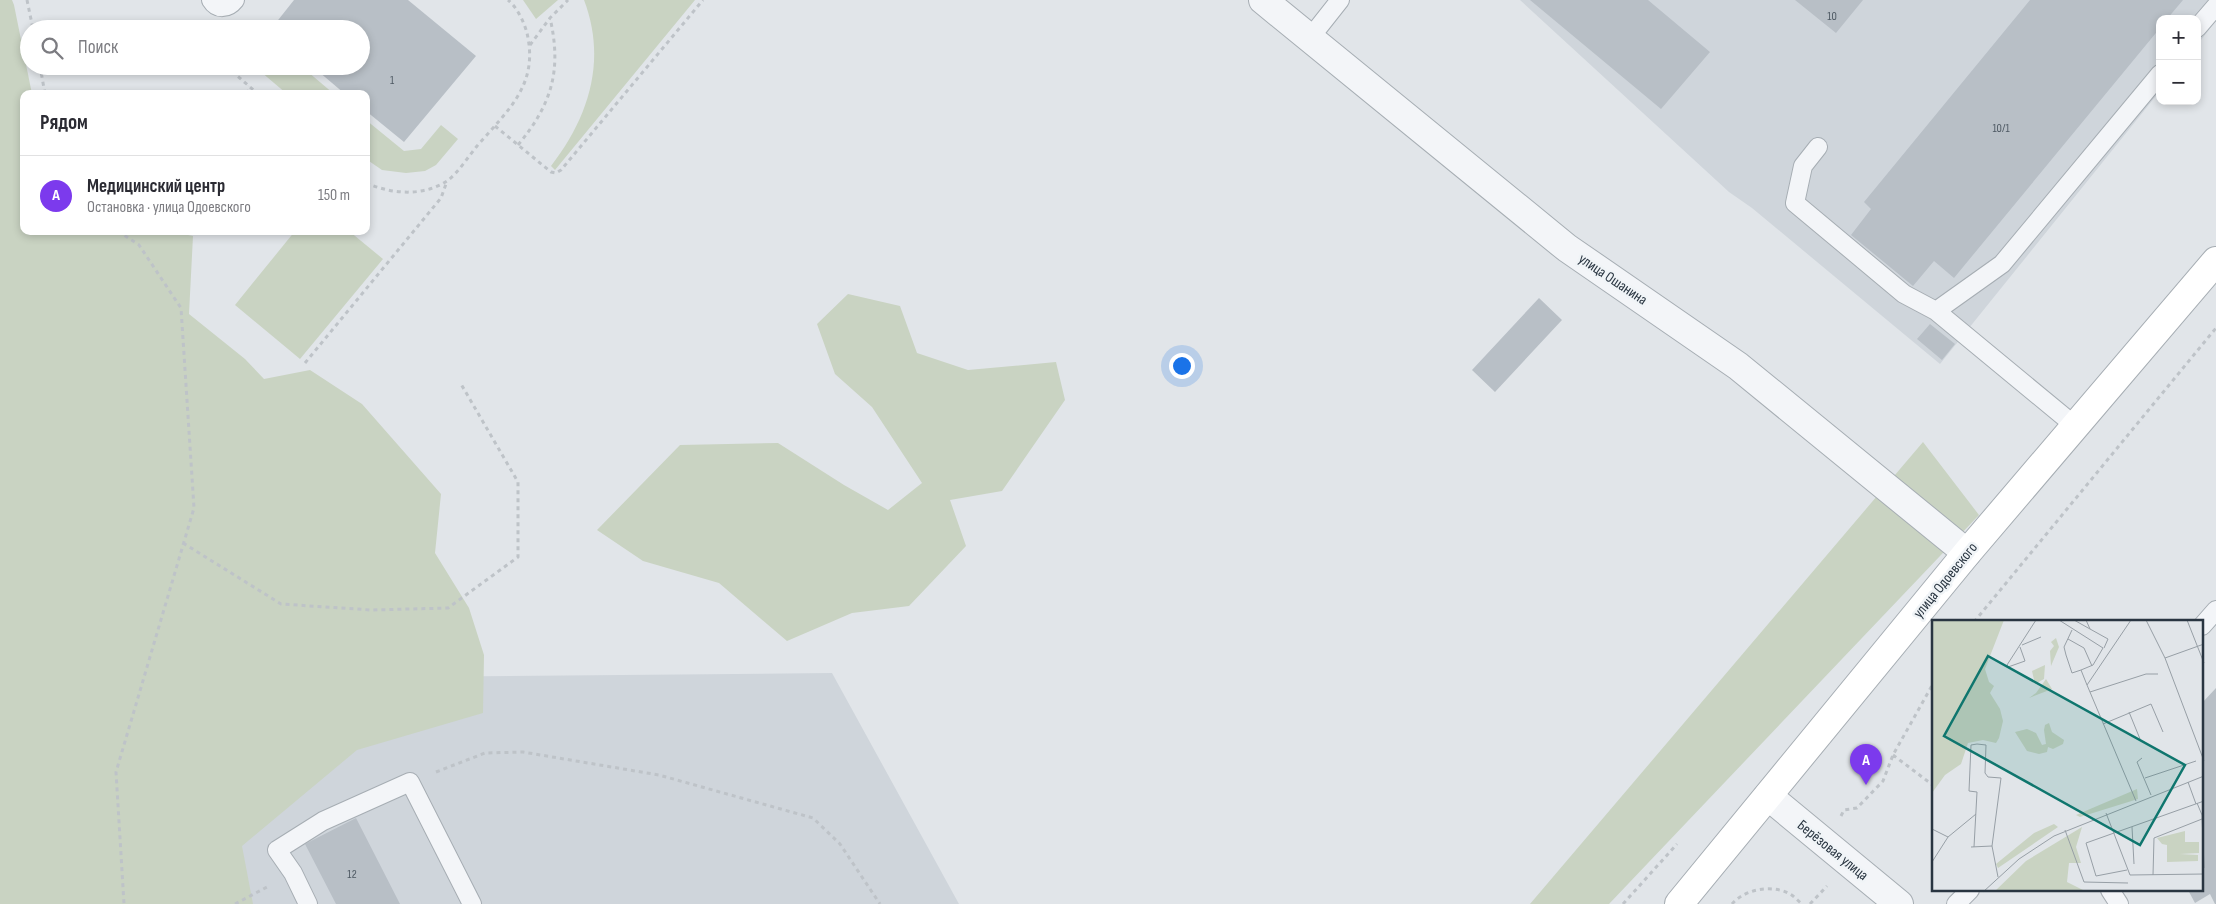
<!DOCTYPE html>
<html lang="ru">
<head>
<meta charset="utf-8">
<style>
	:root { --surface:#fff; --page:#f2f2f3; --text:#2b2b33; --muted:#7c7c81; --line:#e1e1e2; --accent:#7c3aed }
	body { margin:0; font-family:"Sofia Sans Condensed",sans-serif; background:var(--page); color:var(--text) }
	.controls { position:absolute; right:15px; top:15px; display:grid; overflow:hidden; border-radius:10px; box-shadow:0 2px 8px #0003 }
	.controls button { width:45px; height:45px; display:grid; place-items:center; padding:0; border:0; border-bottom:1px solid var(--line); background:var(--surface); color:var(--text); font:25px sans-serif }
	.you { position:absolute; left:1181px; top:365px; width:18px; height:18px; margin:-12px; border:4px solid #fff; border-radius:50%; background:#1a73e8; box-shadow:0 0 0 8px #1a73e833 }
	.badge { display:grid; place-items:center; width:32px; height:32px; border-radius:50%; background:var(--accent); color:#fff; font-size:16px; font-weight:700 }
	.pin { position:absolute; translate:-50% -41px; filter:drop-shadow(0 1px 2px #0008) }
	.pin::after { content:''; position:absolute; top:26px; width:18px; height:15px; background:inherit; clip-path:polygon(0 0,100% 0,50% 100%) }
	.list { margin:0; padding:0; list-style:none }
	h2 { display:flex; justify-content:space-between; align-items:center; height:65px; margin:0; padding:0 20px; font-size:21px }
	h2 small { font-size:16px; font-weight:400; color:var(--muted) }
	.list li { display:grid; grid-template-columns:32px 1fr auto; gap:15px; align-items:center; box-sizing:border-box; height:80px; padding:0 20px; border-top:1px solid var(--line) }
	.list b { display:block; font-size:19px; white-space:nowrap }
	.list p { margin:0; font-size:16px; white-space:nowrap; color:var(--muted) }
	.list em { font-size:16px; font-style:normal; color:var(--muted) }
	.icon { flex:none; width:28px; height:28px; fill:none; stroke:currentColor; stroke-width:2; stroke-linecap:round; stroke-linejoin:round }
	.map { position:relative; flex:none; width:2216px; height:904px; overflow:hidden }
	.search { position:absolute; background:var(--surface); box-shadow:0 2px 8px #0003; left:20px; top:20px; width:350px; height:55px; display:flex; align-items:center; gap:12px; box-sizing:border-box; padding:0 18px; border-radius:28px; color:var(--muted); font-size:19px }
	.panel { position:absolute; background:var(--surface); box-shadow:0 2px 8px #0003; left:20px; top:90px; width:350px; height:145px; border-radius:10px }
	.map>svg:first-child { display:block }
</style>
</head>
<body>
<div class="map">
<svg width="2216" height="904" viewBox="0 0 2216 904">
	<rect width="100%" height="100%" fill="#e1e5e9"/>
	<!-- built -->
	<path fill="#cfd5db" d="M1520,0h696v21l-19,24v-26h-37v72l-220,273 -188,-156 -23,-16z
		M832,673l127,231h-776l214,-227z"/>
	<!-- green -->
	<path fill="#c9d3c2" d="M0,0h12l2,5 18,89h-8v137h145l24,5 -4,78 56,45 19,20 46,-9 52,34 79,90 -6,59 34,55 15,47 -1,58 -126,37 -115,96 11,58h-253z
		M523,0h35l-22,19z
		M584,0h111l-140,170 -4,-4c38,-49 56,-106 33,-166z
		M254,66h47l33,28h-47z
		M366,120l38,31 17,-2 20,-24 17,14 -22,26 -11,6 -19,2 -24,-3 -16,-11z
		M295,231h54l34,28 -83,100 -65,-54z
		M848,294l52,12 17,47 51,17 88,-8 9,38 -63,91 -52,9 16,46 -57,60 -57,7 -65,28 -68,-58 -76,-22 -46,-31 83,-85 98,-2 66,42 44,25 34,-27 -50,-76 -37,-33 -18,-50z
		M1923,442l56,73 -370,389h-79z"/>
	<!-- building -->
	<path fill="#b8bfc6" d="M294,0h114l68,56 -72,86 -38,-31v-17h-21l-33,-28h49v-37h-90z
		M1530,0h118l62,52 -49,57z
		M1795,0h68l-27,33z
		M2030,0h153l-16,19h-7v9l-206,250 -20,-17 -21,25 -62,-51 20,-26 -7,-7z
		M1539,298l23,22 -67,72 -23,-22z
		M1930,324l25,20 -13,16 -25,-21z
		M2216,688v216h-1l-5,-10 -15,9 -7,-13h14v-187z
		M356,818l44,86h-64l-31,-60z"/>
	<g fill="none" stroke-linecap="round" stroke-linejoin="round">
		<!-- lane casing -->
		<g stroke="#a6adb3" stroke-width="20">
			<path id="lane" d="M211,0c6,10 17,9 24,0
				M2197,28l19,-22
				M1310,38l30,-38
				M1818,147l-15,19 -8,37 109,91 32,17 138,114
				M1936,311l66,-47 158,-190
				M2202,626l14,-16
				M2110,890l9,14
				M308,904l-15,-31 -16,-23 46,-29 87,-39 62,122
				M1956,904l14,-14"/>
		</g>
		<!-- street casing -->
		<g stroke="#a6adb3" stroke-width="30">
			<path id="street" d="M1263,0l304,248 171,118 229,187
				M1768,796l131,108"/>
		</g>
		<!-- secondary casing -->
		<g stroke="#a6adb3" stroke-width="30">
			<path id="secondary" d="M1679,904l288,-351 249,-292"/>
		</g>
		<!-- path -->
		<path stroke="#bec3c8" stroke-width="3" stroke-dasharray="4 4" stroke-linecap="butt" d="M27,0l6,29
			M530,45l20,-27 18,-18
			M40,66l5,28
			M226,66l32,28
			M248,94l1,-8
			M495,126l56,46 5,1 5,-3 142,-170
			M518,145c34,-41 44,-75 32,-127
			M366,183c26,11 56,14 81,-2 11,-8 21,-24 30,-35 31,-36 62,-61 50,-113 -3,-11 -10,-26 -19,-33
			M118,231l21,14 42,63 13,200 -78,264 8,132
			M305,363l136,-165 6,-17
			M183,543l98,61 90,6 77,-2 70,-51v-75l-57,-98
			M1974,622l242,-294
			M1893,755l41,31
			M436,772l49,-19 38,-1 136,23 154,43 27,26 40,60
			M1841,816l3,-6 13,-2 26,-27 10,-26 41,-73
			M235,904l34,-18
			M1623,904l54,-60
			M1732,904c13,-15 40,-20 58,-10 4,2 8,7 12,10
			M1810,904l17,-18"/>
		<!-- lane -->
		<use href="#lane" stroke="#f3f5f8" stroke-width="18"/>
		<!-- street -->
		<use href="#street" stroke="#f3f5f8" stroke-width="28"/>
		<!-- secondary -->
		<use href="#secondary" stroke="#fff" stroke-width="28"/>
	</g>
	<g text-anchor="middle" stroke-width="5" stroke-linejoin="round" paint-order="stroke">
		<!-- number labels -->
		<g font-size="12" fill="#4d5862">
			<text x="1832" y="20">10</text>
			<text x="392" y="84">1</text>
			<text x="2001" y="132">10/1</text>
			<text x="352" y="878">12</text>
		</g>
		<!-- street labels -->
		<g font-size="15" fill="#293541" stroke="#f0f4f7">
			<text transform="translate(1613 279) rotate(34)" y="5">улица Ошанина</text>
			<text transform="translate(1945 580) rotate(-51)" y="5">улица Одоевского</text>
			<text transform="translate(1833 850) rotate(39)" y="5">Берёзовая улица</text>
		</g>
	</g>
	<!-- overview -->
	<g transform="translate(1932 620)">
		<rect width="271" height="271" fill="#e1e5e9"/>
		<path d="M0,0h72l-19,49 4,13 5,4 -4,7 10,16 3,12 -4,17 -3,5 -13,-3 -15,3 -7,21 -16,11 -13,18zM124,18l3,9 -8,19 -1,-15 4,-5 -3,-4zM113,45l-1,14 -9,5 -3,-13zM114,59l6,10 -23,9 7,-5zM117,103l3,9 12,8 -1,4 -10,5 -5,-2 -1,5 -8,2 -12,-3 -12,-19 12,-3 9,4 6,12 4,-1 -2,-14 1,-5zM205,169l1,10 -58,18 -4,-2zM122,204l4,3 -60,41 -2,-4 38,-31zM150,207l-6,20 5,16h-12l-2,19 18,9 -91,1 32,-31zM253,211v11h14v11l-19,1 18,1v6l-31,1v-17l-5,-1 -5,-6z" fill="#c9d3c2"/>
		<path fill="none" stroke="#979fa6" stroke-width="1" d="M127,0l44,28 -10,17 -12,5M142,0l16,9M154,0l4,9 18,10 -4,9M199,0l-44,65 49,116M214,0l19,38 39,103M255,0l17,43M140,10l-8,17 2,8 6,18 9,-3 6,15M136,19l16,9 8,18M90,25l19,-8M88,27l5,14 -17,6 -1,-2 29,-45M233,38l39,-14M158,72l56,-18h12M197,92l11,27M171,104l48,-20 12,28M210,138l-5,4 14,33M213,158l51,-17M256,162l8,22M265,183l5,12 2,53M174,193l24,62 74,-1M200,207l2,37M0,209l16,8M133,210l19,52 44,1M39,227l21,-1M42,227l3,-55 -8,-1 2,-46 6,-1 9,1 -1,28 3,4 13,1 -9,68 6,31M0,242l16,-25 28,-23M195,250l-31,6 -10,-33 118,-42M221,255l1,-37 48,-19M51,272l36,-33 35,-23 150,-60"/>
		<path fill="#0f766e" fill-opacity="0.15" stroke="#0f766e" stroke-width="2.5" d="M56,36l197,109 -45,80 -196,-109z"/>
		<rect width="271" height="271" fill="none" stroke="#293541" stroke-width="2.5"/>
	</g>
</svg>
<div class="controls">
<button>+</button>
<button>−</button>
</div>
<div class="you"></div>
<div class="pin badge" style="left:1866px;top:785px">A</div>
<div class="search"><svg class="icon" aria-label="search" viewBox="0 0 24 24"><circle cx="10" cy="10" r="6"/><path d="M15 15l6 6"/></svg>Поиск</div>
<section class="panel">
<h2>Рядом<small></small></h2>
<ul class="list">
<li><span class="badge">A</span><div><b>Медицинский центр</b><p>Остановка · улица Одоевского</p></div><em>150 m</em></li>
</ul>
</section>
</div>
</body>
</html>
